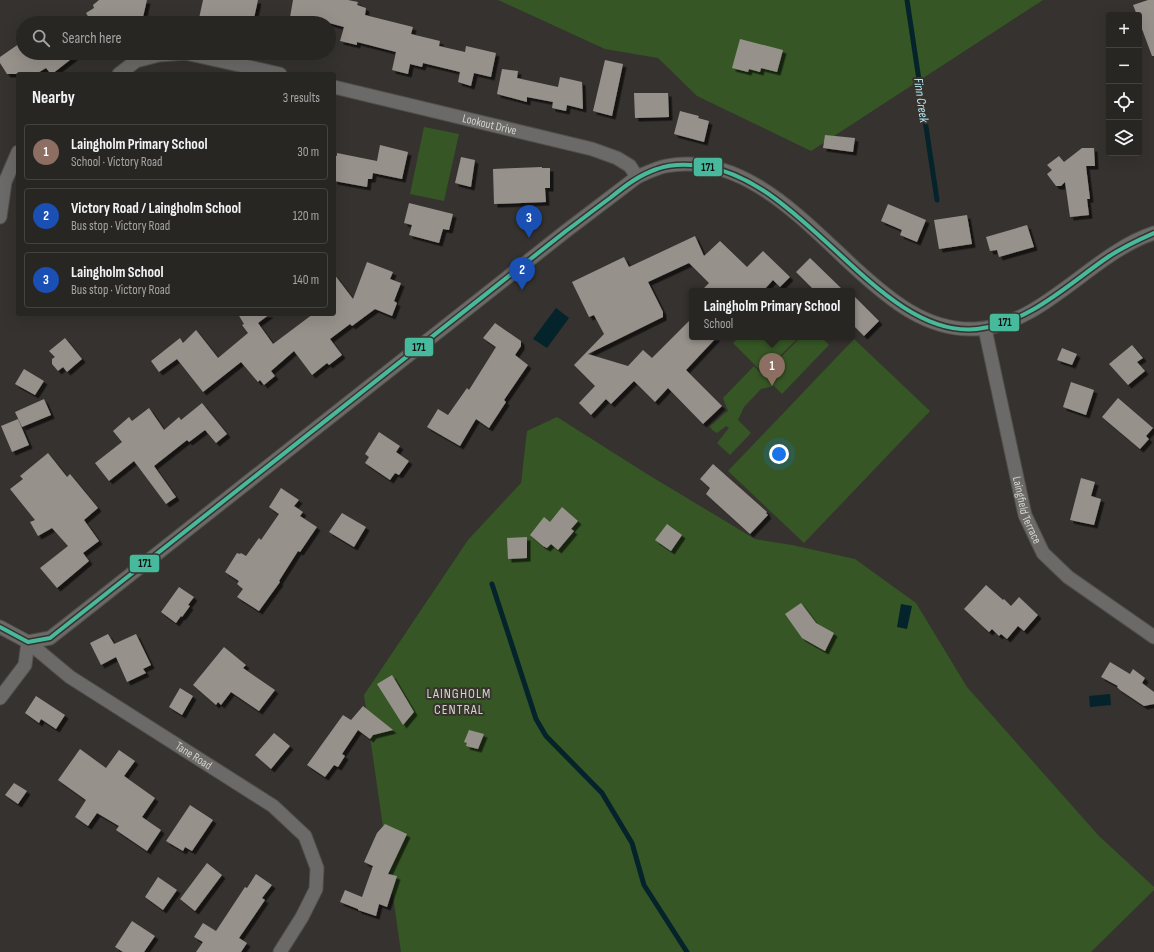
<!DOCTYPE html>
<html lang="en">
<head>
<meta charset="utf-8">
<style>
	:root { --surface:#282623; --page:#343230; --text:#f1f3f6; --muted:#a5a5a6; --line:#444341; --accent:#bca0f2 }
	body { margin:0; font-family:"Sofia Sans Condensed",sans-serif; background:var(--page); color:var(--text) }
	.controls { position:absolute; right:12px; top:12px; display:grid; overflow:hidden; border-radius:4px; box-shadow:0 4px 16px #0002 }
	.controls button { width:36px; height:36px; display:grid; place-items:center; padding:0; border:0; border-bottom:1px solid var(--line); background:var(--surface); color:var(--text); font:20px sans-serif }
	.you { position:absolute; left:779px; top:454px; width:14px; height:14px; margin:-10px; border:3px solid #fff; border-radius:50%; background:#1a73e8; box-shadow:0 0 0 6px #1a73e833 }
	.badge { display:grid; place-items:center; width:26px; height:26px; border-radius:50%; background:var(--accent); color:#fff; font-size:13px; font-weight:700 }
	.pin { position:absolute; translate:-50% -33px; filter:drop-shadow(0 1px 2px #0008) }
	.pin::after { content:''; position:absolute; top:21px; width:14px; height:12px; background:inherit; clip-path:polygon(0 0,100% 0,50% 100%) }
	.popup { position:absolute; left:689px; top:288px; width:166px; height:52px; box-sizing:border-box; display:grid; place-content:center; border-radius:4px; background:var(--surface); filter:drop-shadow(0 1px 3px #0005); font-size:13px; white-space:nowrap; color:var(--muted) }
	.popup b { font-size:15px; color:var(--text) }
	.popup::after { content:''; position:absolute; left:50%; top:100%; margin-left:-8px; border:8px solid transparent; border-top-color:var(--surface) }
	.list { margin:0; padding:0; list-style:none }
	h2 { display:flex; justify-content:space-between; align-items:center; height:52px; margin:0; padding:0 16px; font-size:17px }
	h2 small { font-size:13px; font-weight:400; color:var(--muted) }
	.list li { display:grid; grid-template-columns:26px 1fr auto; gap:12px; align-items:center; box-sizing:border-box; height:56px; margin:0 8px 8px; padding:0 8px; border:1px solid var(--line); border-radius:4px }
	.list b { display:block; font-size:15px; white-space:nowrap }
	.list p { margin:0; font-size:13px; white-space:nowrap; color:var(--muted) }
	.list em { font-size:13px; font-style:normal; color:var(--muted) }
	.icon { flex:none; width:22px; height:22px; fill:none; stroke:currentColor; stroke-width:2; stroke-linecap:round; stroke-linejoin:round }
	.map { position:relative; flex:none; width:1154px; height:952px; overflow:hidden }
	.search { position:absolute; background:var(--surface); box-shadow:0 4px 16px #0002; left:16px; top:16px; width:320px; height:44px; display:flex; align-items:center; gap:10px; box-sizing:border-box; padding:0 14px; border-radius:22px; color:var(--muted); font-size:15px }
	.panel { position:absolute; background:var(--surface); box-shadow:0 4px 16px #0002; left:16px; top:72px; width:320px; height:244px; border-radius:4px }
	.map>svg:first-child { display:block }
</style>
</head>
<body>
<div class="map">
<svg width="1154" height="952" viewBox="0 0 1154 952">
	<defs>
		<filter id="shadow"><feDropShadow dx="3.5" dy="3.5" stdDeviation="0" flood-color="#0009"/></filter>
	</defs>
	<rect width="100%" height="100%" fill="#35322f"/>
	<!-- green -->
	<path fill="#365725" d="M498,0h545l-232,151 -114,-55 -39,-38 -53,-9z
		M424,127l35,7 -15,67 -34,-7z
		M739,337h60l-36,36 -30,-30z
		M801,337h20l8,8 -47,49 -8,-8 -13,3 -17,18 -6,13 13,13 -21,22 -13,-12 12,-15 -3,-2 -9,7 -5,-3 -2,-4c7,-4 11,-11 18,-15l-5,-13 31,-32 9,9z
		M854,339l76,72 -126,132 -76,-72z
		M557,417l90,57 108,65 37,6 63,14 61,44 51,84 131,148 56,52v3l-63,62h-690l-37,-257 104,-155 53,-57 6,-52z"/>
	<!-- water -->
	<path fill="#05232b" d="M556,308l13,10 -22,30 -14,-9z
		M901,604l11,2 -5,23 -10,-2z
		M1110,694l1,11 -21,2 -1,-11z"/>
	<g fill="none" stroke-linecap="round" stroke-linejoin="round">
		<!-- stream -->
		<path stroke="#05232b" stroke-width="5" d="M907,0l30,200
			M492,584l44,135 10,17 56,57 30,50 12,42 43,67"/>
	</g>
	<!-- building -->
	<path fill="#97918b" filter="url(#shadow)" d="M99,0h48l-4,17 -8,6h-43l-6,-10 8,-5 -1,-3z
		M203,0h55l-4,18 -3,-1 -2,6 -20,-5 -1,5h-30z
		M293,0h55l10,2 -1,3 9,3 -1,7 48,12 -2,7 29,7 -1,5 26,6 1,-6 30,7 -5,24 -17,-4 -3,13 -13,-4 2,-10 -37,-9 -1,4 -12,-3 -2,10 -16,-4 4,-18 -39,-10v3l-17,-4 4,-14 -30,-8 -1,4h-24z
		M1148,0h6v56h-2l-13,-35v-6h-2l-4,-10z
		M740,39l43,11 -6,22 -16,-4 -1,4 -11,-3 -1,3 -16,-4z
		M23,41v12h56l-27,21h-1l-5,-6 -10,6h-29l-7,-11v-6z
		M605,60l18,4 -11,52 -19,-5z
		M502,69l16,2 -1,7 41,9 2,-10 22,5 1,27 -16,-4 -1,6 -14,-3 1,-6 -26,-5v5l-30,-8z
		M634,93h34l1,24 -34,1z
		M680,111l19,5 -1,2 11,3 -5,21 -30,-8z
		M825,135l30,3 -2,14 -30,-4z
		M380,145l28,7 -6,27 -29,-6 -1,6h-4l-1,8 -33,-6v-26l3,1v-3l40,8z
		M1082,148h12l1,18h-9l4,33h-3l2,16 -19,2 -5,-35 -4,4h-5l-9,-12 5,-4 -5,-5 12,-9 5,6z
		M461,157l14,3 -4,27 -16,-4z
		M542,167v1h8v20h-5l1,14 -52,2 -1,-35z
		M409,203l44,11 -4,16 -6,-1 -4,14 -30,-8 3,-10 -8,-2z
		M888,204l38,16 -9,22 -17,-7 2,-5 -21,-9z
		M967,215l5,29 -33,5 -5,-29z
		M1027,225l7,22 -35,10 -2,-7 -7,1 -4,-14z
		M695,236l9,20 16,-15 27,26 16,-16 27,26 -10,10 -7,-7 -10,11h-44l1,-1 -2,1h-17l8,-8 -20,-20 -41,19 15,30v5l-75,37 40,12 15,-16 9,8 40,-40v19h25l-31,33 36,36 -19,18 -35,-36 -13,14 -21,-21 -23,23 -5,-5 -15,16 -12,-12 16,-17 -21,-21 30,-31 -10,-19 -5,2 -17,-35 52,-25 5,10z
		M810,258l34,33h-29l-19,-19z
		M367,262l26,10 -3,7 11,4 -7,18 3,2 -5,13 -17,-7 -23,17 -2,-2 -20,15 12,16 -13,10 -2,-2 -15,12 -18,-24 -23,20 4,5 -11,9 -4,-5 -2,2 -17,-20 -38,30 -26,-33 -18,13 -8,-11 29,-23 3,5 13,-13 22,28 30,-25 -6,-8 2,-1 -6,-10h32l-12,9 15,21 40,-30h21v-40l19,25z
		M852,294l27,27 -15,15 -12,-12z
		M495,323l26,18v5l-6,9 13,10 -24,35 2,2 -17,26 -13,-9 -16,27 -33,-19 11,-18 10,6 19,-27 2,2 27,-43 -13,-9z
		M65,338l17,21 -15,13 -4,-5 -5,4 -6,-7v-5l3,-2 -6,-6z
		M1132,345l11,13 -6,4 8,9 -17,14 -19,-21z
		M1062,348l15,6 -5,11 -15,-5z
		M24,369l20,12 -9,14 -20,-11z
		M1071,382l23,8 -8,25 -23,-8z
		M1118,398l35,30 -7,8 3,3 -9,10 -38,-32z
		M44,399l7,16 -29,12 -7,-15z
		M202,403l25,31 -11,9 -11,-13 -16,12 -2,-2 -33,26 22,31 -10,7 -32,-43 -25,20 -14,-18 27,-21 -9,-11 16,-14 3,4 17,-13 15,22 15,-13 2,3z
		M18,419l11,26 -17,7 -11,-26z
		M379,432l21,14 -4,6 13,9 -10,14 -4,-2 -5,7 -25,-17 4,-6 -4,-3z
		M48,453l19,24 3,-3 28,34 -14,12 15,21 -16,12 6,8 -32,27 -17,-20 28,-22 -16,-18 -14,8 -8,-14 5,-2 -25,-31 13,-10 -3,-3z
		M713,464l54,48 -1,1 2,2 -18,19 -44,-40 4,-6 -10,-9z
		M1081,478l14,4 -4,14 10,3 -7,26 -24,-5z
		M281,488l18,12 -5,6 9,6 -3,4 17,11 -17,25 -2,-1 -19,30 1,1 -21,29 -22,-14 6,-8 -6,-5 2,-3 -14,-9 12,-19 3,1 1,-1 5,3 13,-18 2,2 18,-26 -10,-7z
		M562,507l16,14 -7,8 3,2 -16,19 -7,-6 -4,4 -4,-2 -13,-11 14,-18 6,5z
		M342,513l24,14 -12,20 -25,-15z
		M667,524l15,11 -11,16 -16,-11z
		M527,537v21l-19,1 -1,-21z
		M986,585l17,15 1,-1 7,7 8,-9 19,18 -14,16 -6,-5 -11,13 -6,-5 -2,2 -7,-7 -3,3 -25,-23z
		M179,587l15,10 -6,8 2,1 -8,11 -1,-1 -5,7 -15,-11z
		M801,603l15,20 18,10 -9,18 -23,-13 -17,-24z
		M108,634l6,10 22,-10 15,31 -8,4 3,4 -19,9 -11,-25 -15,8 -11,-22z
		M224,647l22,18 -3,3 32,22 -16,21 -28,-19 -10,13 -3,-3 -2,3 -23,-20z
		M1110,662l20,12 3,-5 12,9 -3,5 12,9v12l-10,2 -24,-16 -3,-3 1,-1 -17,-9z
		M392,675l22,37 -11,13 -26,-41z
		M180,688l13,8 -11,19 -13,-8z
		M36,696l29,19 -9,14 -15,-10 -2,4 -14,-10z
		M363,706l30,24 -20,5 -3,4 -12,-9 -16,24 3,2 -7,11 -4,-2 -9,12 -18,-12 36,-50 8,5z
		M469,730l15,4 -6,15 -12,-3 1,-3 -3,-1z
		M274,733l16,13 -19,23 -16,-14z
		M80,749l26,19 13,-18 16,11 -11,15 31,22 -13,19 19,13 -14,21 -31,-21 3,-4 -22,-13 -9,13 -13,-9 11,-17 -28,-20z
		M14,783l13,8 -9,13 -13,-9z
		M190,805l23,15 -21,31 -7,-4 -2,4 -17,-10z
		M385,824l22,10 -19,40 9,2 -10,31 -8,-3 -3,12 -18,-6v-1l-18,-7 5,-12 17,7 11,-31 -9,-4 13,-29z
		M207,863l15,12 -27,36 -15,-12z
		M256,874l16,11 -10,13 3,2 -26,38 8,5 -6,9h-45l7,-10 -9,-5 9,-14 13,8 29,-44 2,1z
		M158,877l19,13 -14,20 -18,-13z
		M132,921l23,15 -11,16h-21l-8,-5z"/>
	<g fill="none" stroke-linecap="round" stroke-linejoin="round">
		<!-- minor casing -->
		<g stroke="#514f4b" stroke-width="15">
			<g id="minor">
				<path d="M119,74l17,-13 23,-6 26,-2 95,21"/>
				<path id="s1" d="M334,87l258,62 25,9 13,8 7,11"/>
				<path d="M0,217l5,-35 13,-30"/>
				<path id="s2" d="M985,329l40,186 18,38 25,24 86,60"/>
				<path id="s3" d="M0,627l28,15 42,35 203,129 32,30 12,32 -1,21 -14,28 -22,35"/>
				<path d="M28,642l22,-4 23,-18 493,-389 71,-54c9,-4 19,-9 29,-11 76,-15 138,55 189,102 34,31 71,63 120,61 66,-2 117,-76 179,-96"/>
				<path d="M0,698l25,-33 3,-23"/>
			</g>
		</g>
		<!-- minor -->
		<use href="#minor" stroke="#6b6a68" stroke-width="13"/>
		<!-- bus-1 casing -->
		<g stroke="#37332d" stroke-width="7">
			<path id="bus-1" d="M0,627l28,15 22,-4 516,-407c15,-11 29,-22 44,-33 15,-12 29,-23 47,-29 16,-6 34,-5 51,-2 100,18 173,172 269,162 52,-6 90,-44 131,-72 15,-10 30,-17 46,-24"/>
		</g>
		<!-- bus-1 -->
		<use href="#bus-1" stroke="#47b99c" stroke-width="4"/>
	</g>
	<g text-anchor="middle" stroke-width="4" stroke-linejoin="round" paint-order="stroke">
		<!-- street labels -->
		<g font-size="12" fill="#d5d3ce" stroke="#37332d">
			<text dy="4" stroke="none"><textPath href="#s1" startOffset="160">Lookout Drive</textPath></text>
			<text dy="4" stroke="none"><textPath href="#s2" startOffset="186">Laingfield Terrace</textPath></text>
			<text dy="4" stroke="none"><textPath href="#s3" startOffset="233">Tane Road</textPath></text>
		</g>
		<!-- water labels -->
		<g font-size="13" font-style="italic" fill="#b4e9f7" stroke="#37332d">
			<text transform="translate(922 100) rotate(82)" y="5">Finn Creek</text>
		</g>
		<!-- quarter labels -->
		<g font-size="14" letter-spacing="1" fill="#d5d3ce" stroke="#37332d">
			<text x="459" y="698">LAINGHOLM<tspan x="459" dy="16">CENTRAL</tspan></text>
		</g>
	</g>
	<g stroke="#37332d" stroke-width="1.5">
		<rect x="693" y="157" width="30" height="20" rx="4" fill="#47b99c"/>
		<rect x="989" y="313" width="31" height="19" rx="4" fill="#47b99c"/>
		<rect x="404" y="337" width="30" height="20" rx="4" fill="#47b99c"/>
		<rect x="129" y="554" width="31" height="19" rx="4" fill="#47b99c"/>
	</g>
	<g font-size="11" text-anchor="middle" font-weight="bold" fill="#111">
		<text x="708" y="171">171</text>
		<text x="1005" y="326">171</text>
		<text x="419" y="351">171</text>
		<text x="145" y="567">171</text>
	</g>
</svg>
<div class="controls">
<button>+</button>
<button>−</button>
<button><svg class="icon" aria-label="locate" viewBox="0 0 24 24"><circle cx="12" cy="12" r="6"/><path d="M12 2v4M12 18v4M2 12h4M18 12h4"/></svg></button>
<button><svg class="icon" aria-label="layers" viewBox="0 0 24 24"><path d="M12 4l9 5-9 5-9-5zM3 14l9 5 9-5"/></svg></button>
</div>
<div class="you"></div>
<div class="pin badge" style="left:772px;top:386px;background:#8d6e63">1</div>
<div class="popup"><b>Laingholm Primary School</b>School</div>
<div class="pin badge" style="left:522px;top:290px;background:#1a4fb4">2</div>
<div class="pin badge" style="left:529px;top:238px;background:#1a4fb4">3</div>
<div class="search"><svg class="icon" aria-label="search" viewBox="0 0 24 24"><circle cx="10" cy="10" r="6"/><path d="M15 15l6 6"/></svg>Search here</div>
<section class="panel">
<h2>Nearby<small>3 results</small></h2>
<ul class="list">
<li><span class="badge" style="background:#8d6e63">1</span><div><b>Laingholm Primary School</b><p>School · Victory Road</p></div><em>30 m</em></li>
<li><span class="badge" style="background:#1a4fb4">2</span><div><b>Victory Road / Laingholm School</b><p>Bus stop · Victory Road</p></div><em>120 m</em></li>
<li><span class="badge" style="background:#1a4fb4">3</span><div><b>Laingholm School</b><p>Bus stop · Victory Road</p></div><em>140 m</em></li>
</ul>
</section>
</div>
</body>
</html>
